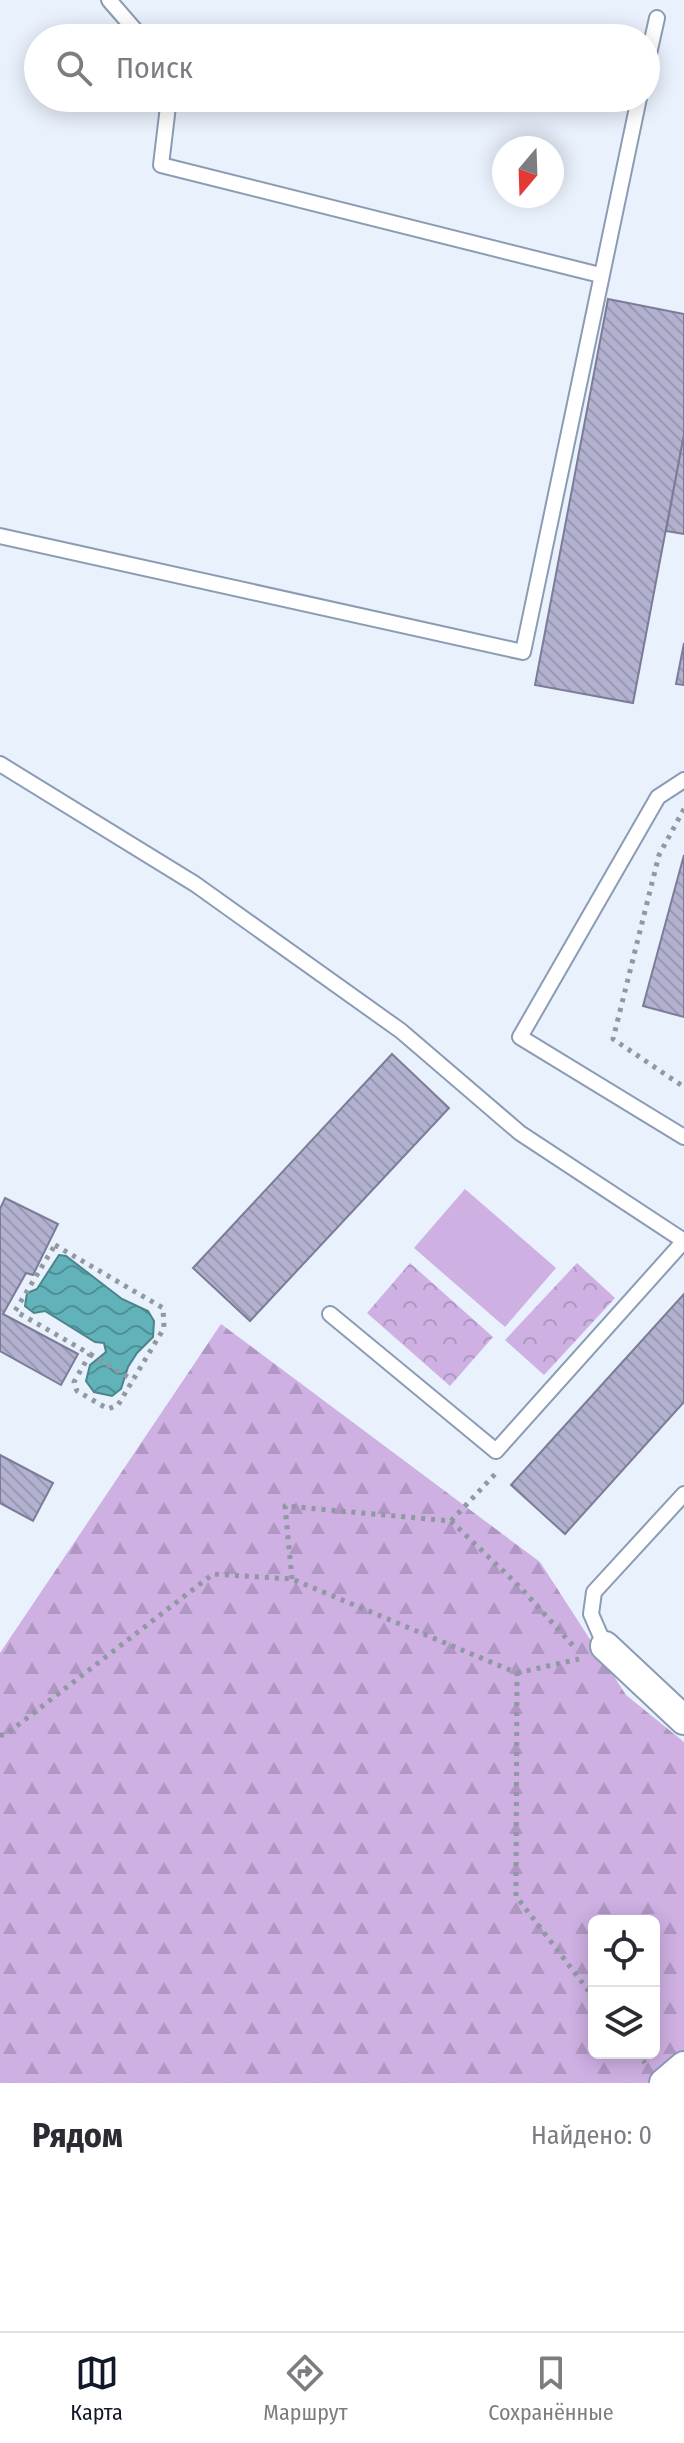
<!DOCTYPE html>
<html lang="ru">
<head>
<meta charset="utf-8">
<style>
	:root { --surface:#fff; --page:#f2f2f3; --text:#2b2b33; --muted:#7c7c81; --line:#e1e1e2; --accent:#111827 }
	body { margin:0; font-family:"Fira Sans Condensed",sans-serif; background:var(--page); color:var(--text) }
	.controls { position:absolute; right:24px; bottom:24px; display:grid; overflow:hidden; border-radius:12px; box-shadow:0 4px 20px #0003 }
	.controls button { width:72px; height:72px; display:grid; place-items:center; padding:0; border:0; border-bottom:2px solid var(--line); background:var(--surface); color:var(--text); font:40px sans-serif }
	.compass { position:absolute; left:492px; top:136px; width:72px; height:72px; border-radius:50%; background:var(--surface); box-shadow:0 4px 20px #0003; rotate:199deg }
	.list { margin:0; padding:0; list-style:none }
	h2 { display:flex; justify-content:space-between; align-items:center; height:104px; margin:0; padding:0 32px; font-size:34px }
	h2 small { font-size:26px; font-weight:400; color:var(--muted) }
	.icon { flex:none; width:44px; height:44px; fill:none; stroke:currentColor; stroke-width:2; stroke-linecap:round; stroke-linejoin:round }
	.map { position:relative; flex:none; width:684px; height:2083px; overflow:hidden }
	.search { position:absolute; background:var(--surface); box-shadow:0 4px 20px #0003; left:24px; right:24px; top:24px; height:88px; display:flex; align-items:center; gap:20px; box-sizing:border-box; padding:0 28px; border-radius:44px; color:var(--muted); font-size:30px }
	.sheet { height:248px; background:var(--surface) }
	nav { display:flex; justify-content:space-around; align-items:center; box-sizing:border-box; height:112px; border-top:2px solid var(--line); background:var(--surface); font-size:22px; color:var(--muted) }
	nav a { display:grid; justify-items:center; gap:4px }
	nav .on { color:var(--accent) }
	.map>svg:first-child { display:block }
</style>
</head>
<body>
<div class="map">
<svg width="684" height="2083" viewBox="0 0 684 2083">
	<defs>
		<pattern id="forest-firs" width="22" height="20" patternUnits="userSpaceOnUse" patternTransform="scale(2)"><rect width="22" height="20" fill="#ceb0e3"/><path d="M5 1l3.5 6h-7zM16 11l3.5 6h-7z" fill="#b097c3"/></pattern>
		<pattern id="park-crowns" width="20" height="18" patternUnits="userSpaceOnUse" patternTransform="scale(2)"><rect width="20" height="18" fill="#ceb0e3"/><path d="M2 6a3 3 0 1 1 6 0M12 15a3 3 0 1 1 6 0" fill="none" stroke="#b097c3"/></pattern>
		<pattern id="water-waves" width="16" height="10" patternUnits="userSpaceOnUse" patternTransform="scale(2)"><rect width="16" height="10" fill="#61b2b9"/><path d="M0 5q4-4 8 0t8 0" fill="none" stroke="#4f9096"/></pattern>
		<pattern id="building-back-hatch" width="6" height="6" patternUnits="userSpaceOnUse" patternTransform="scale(2)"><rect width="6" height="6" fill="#b2b2d0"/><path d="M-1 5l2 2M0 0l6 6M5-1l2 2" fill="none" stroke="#9898b2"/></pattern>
	</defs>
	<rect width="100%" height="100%" fill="#e9f1fc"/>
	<!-- forest -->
	<path fill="url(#forest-firs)" fill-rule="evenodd" d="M221,1324l319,238 86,133 58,47v341h-684v-430zM594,1921h60v132h-60z"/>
	<!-- park -->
	<path fill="url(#park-crowns)" d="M410,1263l83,74 -43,49 -83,-73z
		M577,1263l38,35 -71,77 -39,-35z"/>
	<!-- pitch -->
	<path fill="#ceb0e3" d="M465,1189l91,79 -51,59 -91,-79z"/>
	<!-- water -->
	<path fill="url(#water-waves)" stroke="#4a858c" stroke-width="2" d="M59,1255l7,1 56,43 26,12 6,10 -1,16 -16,16 -9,14 -7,22 -9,7 -18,-4 -8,-11 4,-16 16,-13 -2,-9 -9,-1 -50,-31 -11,2 -9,-7 2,-13 10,-4z"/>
	<!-- building -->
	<path fill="url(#building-back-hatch)" stroke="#7c7c98" stroke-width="2" d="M608,299l76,15v120l-51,269 -98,-18z
		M684,434v100l-18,-3z
		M684,643v42l-8,-1z
		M684,855v162l-41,-11z
		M392,1054l57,54 -199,213 -57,-53z
		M5,1198l53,26 -25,51 -7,-2 -23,41 75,40 -17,31 -61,-34v-142z
		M684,1294v108l-119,132 -54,-49z
		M0,1455l53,28 -20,38 -33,-18z"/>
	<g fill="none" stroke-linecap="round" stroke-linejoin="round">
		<!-- service casing -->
		<g stroke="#8a9cb5" stroke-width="18">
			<path id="service" d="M109,0l33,38
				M646,67l11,-49
				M169,98l-8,67 439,110
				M0,536l523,116 116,-554
				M0,764l195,120 206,147 119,102 164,108
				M684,780l-26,17 -138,240 164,100
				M330,1314l166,137 188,-210
				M605,1646l-14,-32 3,-22 90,-98"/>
		</g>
		<!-- minor casing -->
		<g stroke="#8a9cb5" stroke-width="32">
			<path id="minor" d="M605,1646l79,74
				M664,2083l20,-17"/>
		</g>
		<!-- path -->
		<path stroke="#9098a2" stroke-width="5" stroke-dasharray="4 6" stroke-linecap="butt" d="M684,809l-25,46 -46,184 71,48
			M55,1245l108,63 1,20 -46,77 -10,4 -31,-18 -3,-9 16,-28 -75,-43z
			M90,1354l43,26
			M451,1521l46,-49
			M292,1579l-7,-73 166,15 69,66 56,62
			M517,1673l62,-14
			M0,1735h5l208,-161 79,5 225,94 -1,223 78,102
			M637,2053l8,10"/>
		<!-- service -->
		<use href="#service" stroke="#fff" stroke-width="14"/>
		<!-- minor -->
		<use href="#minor" stroke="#fff" stroke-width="28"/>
	</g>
</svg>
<div class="controls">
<button><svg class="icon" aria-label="locate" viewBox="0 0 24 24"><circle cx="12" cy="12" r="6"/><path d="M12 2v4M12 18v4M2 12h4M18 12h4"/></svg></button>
<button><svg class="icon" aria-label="layers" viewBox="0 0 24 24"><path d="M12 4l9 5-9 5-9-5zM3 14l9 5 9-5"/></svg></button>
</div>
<svg class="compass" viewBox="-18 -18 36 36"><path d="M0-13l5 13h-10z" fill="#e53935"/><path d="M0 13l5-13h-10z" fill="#7c7c81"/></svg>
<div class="search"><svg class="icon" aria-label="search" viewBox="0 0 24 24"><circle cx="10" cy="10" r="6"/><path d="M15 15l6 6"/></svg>Поиск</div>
</div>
<section class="sheet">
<h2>Рядом<small>Найдено: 0</small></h2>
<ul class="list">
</ul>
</section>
<nav>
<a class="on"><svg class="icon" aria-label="map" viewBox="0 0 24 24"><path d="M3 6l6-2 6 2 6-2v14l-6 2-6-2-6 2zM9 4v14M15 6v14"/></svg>Карта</a>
<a><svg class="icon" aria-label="directions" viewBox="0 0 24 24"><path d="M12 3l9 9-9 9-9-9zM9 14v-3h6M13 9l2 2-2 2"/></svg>Маршрут</a>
<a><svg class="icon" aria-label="saved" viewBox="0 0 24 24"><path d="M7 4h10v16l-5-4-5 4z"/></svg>Сохранённые</a>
</nav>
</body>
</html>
